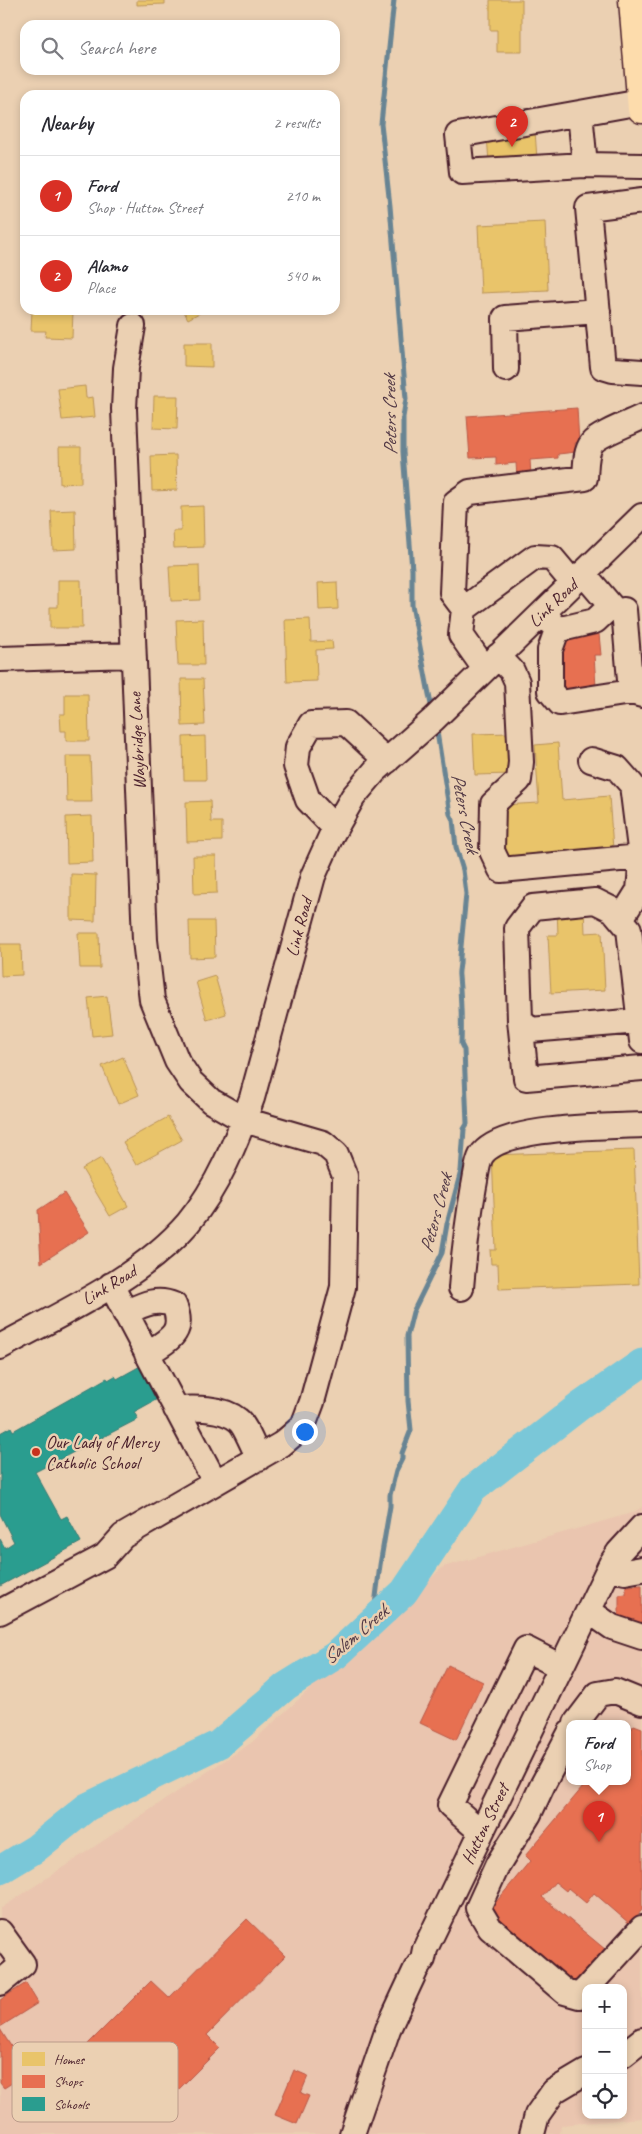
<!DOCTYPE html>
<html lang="en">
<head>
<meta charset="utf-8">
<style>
	:root { --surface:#fff; --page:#f2f2f3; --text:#2b2b33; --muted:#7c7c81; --line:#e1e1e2; --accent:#d93025 }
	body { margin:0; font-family:Caveat,sans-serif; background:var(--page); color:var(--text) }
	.controls { position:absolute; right:15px; bottom:15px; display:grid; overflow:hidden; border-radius:10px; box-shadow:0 2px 8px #0003 }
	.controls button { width:45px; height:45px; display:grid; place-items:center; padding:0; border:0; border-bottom:1px solid var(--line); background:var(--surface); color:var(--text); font:25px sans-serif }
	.you { position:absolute; left:304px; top:1431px; width:18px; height:18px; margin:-12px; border:4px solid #fff; border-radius:50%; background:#1a73e8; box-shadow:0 0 0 8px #1a73e833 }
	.badge { display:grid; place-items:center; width:32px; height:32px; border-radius:50%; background:var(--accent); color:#fff; font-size:16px; font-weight:700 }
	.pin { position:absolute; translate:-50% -41px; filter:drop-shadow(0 1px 2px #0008) }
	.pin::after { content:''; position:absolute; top:26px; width:18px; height:15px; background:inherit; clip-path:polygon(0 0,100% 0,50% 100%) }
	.popup { position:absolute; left:566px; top:1720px; width:65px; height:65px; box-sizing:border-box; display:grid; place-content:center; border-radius:10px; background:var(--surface); filter:drop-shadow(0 1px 4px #0005); font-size:16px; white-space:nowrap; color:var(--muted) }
	.popup b { font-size:19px; color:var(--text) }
	.popup::after { content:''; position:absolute; left:50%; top:100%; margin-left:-10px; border:10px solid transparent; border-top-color:var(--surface) }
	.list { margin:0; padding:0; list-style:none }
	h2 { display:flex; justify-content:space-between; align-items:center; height:65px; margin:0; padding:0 20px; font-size:21px }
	h2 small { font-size:16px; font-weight:400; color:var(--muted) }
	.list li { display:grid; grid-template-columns:32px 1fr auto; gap:15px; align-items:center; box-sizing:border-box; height:80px; padding:0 20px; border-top:1px solid var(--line) }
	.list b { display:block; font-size:19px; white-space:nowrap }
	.list p { margin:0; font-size:16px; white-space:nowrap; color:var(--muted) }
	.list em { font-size:16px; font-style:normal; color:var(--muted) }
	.icon { flex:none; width:28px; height:28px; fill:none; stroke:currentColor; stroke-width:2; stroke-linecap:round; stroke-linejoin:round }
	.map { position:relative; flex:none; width:642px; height:2134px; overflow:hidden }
	.search { position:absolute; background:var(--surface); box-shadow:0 2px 8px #0003; left:20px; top:20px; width:320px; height:55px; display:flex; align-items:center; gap:12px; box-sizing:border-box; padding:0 18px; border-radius:15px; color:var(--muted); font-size:19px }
	.panel { position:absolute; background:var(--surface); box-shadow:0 2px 8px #0003; left:20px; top:90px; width:320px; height:225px; border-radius:15px }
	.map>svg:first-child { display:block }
</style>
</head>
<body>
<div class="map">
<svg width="642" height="2134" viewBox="0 0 642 2134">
	<rect width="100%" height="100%" fill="#ebd0b2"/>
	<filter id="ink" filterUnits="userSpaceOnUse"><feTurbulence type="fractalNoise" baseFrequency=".02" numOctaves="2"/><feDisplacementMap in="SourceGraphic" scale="10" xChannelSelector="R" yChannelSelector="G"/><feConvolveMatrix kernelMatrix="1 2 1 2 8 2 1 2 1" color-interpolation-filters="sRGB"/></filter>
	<g filter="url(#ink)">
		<!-- built -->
		<path fill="#eac5af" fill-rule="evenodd" d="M642,1507v611l-81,7 -1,9h-560v-225l251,-166 192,-176 189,-54zM570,1723h58v58h-58zM586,1988h37v127h-37z"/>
		<!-- homes -->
		<path fill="#e9c46a" stroke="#b99257" d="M137,0h28v4l-28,1z
			M490,0h32v52h-25v-22h-7z
			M535,131l2,28 -48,4 -2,-28z
			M545,222l3,68 -67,3 -3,-68z
			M32,310h41l-1,28 -27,-1 1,-6h-15z
			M183,310h22l-17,9z
			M184,343h28v24l-28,-1z
			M85,386l1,12 7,-1 2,20 -33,3 -4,-31z
			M154,396h24l-1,33 -24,-1z
			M59,447h22v36l-21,1z
			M176,455l1,35 -25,1 -1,-35z
			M203,506l1,41 -30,1 -1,-17h8v-24z
			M75,510l1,39 -23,1 -2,-39z
			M199,565l1,35 -29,1 -2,-35z
			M58,580h23l1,48h-32v-21h8z
			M337,582l1,27 -19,1 -1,-27z
			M203,619l1,46h-26l-2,-45z
			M310,619l1,23 21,-1 1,8 -17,1 1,31 -30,1 -2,-62z
			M181,679h22l2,46 -23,1z
			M65,694h23l1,47h-23v-10h-5l-1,-17h5z
			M510,733l1,41 -36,1 -2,-41z
			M205,736l1,44h-22l-1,-43z
			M558,743l4,57 47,-4 4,53 -107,8 -4,-52 37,-2 -4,-58z
			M66,756h24l2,46h-25z
			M210,801l1,21h11v19l-35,1 -1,-40z
			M92,816l1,46 -26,1 -1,-46z
			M193,856h23l1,37 -23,1z
			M71,874l25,1 -1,46 -24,-1z
			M584,907l1,26 17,-1 3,58 -54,3 -3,-58h10l-1,-27z
			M189,921h25l1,36 -25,1z
			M78,933h21l1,35h-20z
			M0,944h21l1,31 -21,1z
			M215,976l11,38 -19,6 -11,-38z
			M107,996l5,38 -20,2 -4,-38z
			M123,1057l16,38 -21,9 -16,-38z
			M168,1117l14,23 -46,25 -13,-23z
			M634,1150l5,134 -140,5 -1,-25h-7l-1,-14h6l-4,-95z
			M101,1158l27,48 -18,10 -28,-47z"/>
		<!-- shops -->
		<path fill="#e76f51" stroke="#b85746" d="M577,408l2,35h-4l1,9 -18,2v4l-28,2 1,16 -14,1 -1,-14 -20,2v-8l-26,1 -3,-42z
			M599,634l2,21h-7l2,32 -33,2 -3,-52z
			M64,1193l25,39 -48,31 -3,-53z
			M642,1585v39h-23v-29l7,-1v-8z
			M448,1665l35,17 -27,58 -36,-17z
			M634,1725l8,3v182l-12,14 -36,-31 -8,10 -18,-15 -2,3 -11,-9 -13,15 64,53 -30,37 -89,-74 43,-52 -5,-5 63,-75h40v-48z
			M247,1919l38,37 -78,79 13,13 -63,63 -69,-67 63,-63 18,17z
			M26,1983l12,20 -38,24v-27z
			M0,2029l28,44 -24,15 -4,-5z
			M294,2070l14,6 -7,17 8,3 -12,28 -22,-9z"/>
		<!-- schools -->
		<path fill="#2a9d8f" stroke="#347771" d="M162,1354l17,33 -45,25 4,7 -103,53 26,47 6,-3 14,26 -81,44v-47l5,9 9,-6 -14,-28v-81l11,-6 2,4 94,-53 1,2 7,-4 2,3z"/>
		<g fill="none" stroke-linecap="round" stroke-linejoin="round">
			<!-- stream -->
			<path stroke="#678493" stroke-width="5" d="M394,0l-13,124 9,82 16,193 -3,18v35l9,118v35l20,105
				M373,1621l7,-56 10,-59v-11l6,-24 6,-12v-6l9,-23 -3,-29 -1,-65 6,-24 29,-59 5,-29 14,-53 3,-42 3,-5 -3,-74 -3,-6c1,-23 0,-45 -2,-68 -1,-6 2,-11 1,-19l6,-63 -3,-24 -7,-23 -3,-27 -3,-6 -13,-82 -3,-4"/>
			<!-- river -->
			<path stroke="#7ac7d8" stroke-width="29" d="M0,1870l35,-21 52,-42 132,-63 67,-58 50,-31 68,-63 69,-103 107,-83 62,-43"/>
			<!-- minor casing -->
			<g stroke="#4a1f2b" stroke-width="28">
				<path id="minor" d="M641,102l-183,33 4,37 123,-7 57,1
					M580,113l5,52
					M642,201l-54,7 15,159 10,3 29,2
					M506,369l-1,-51 93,-7
					M573,583l-21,-25 -17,-1 -71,52 -12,-16 4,-91 14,-10 115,-14c1,-11 0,-26 7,-35 6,-8 40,-21 50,-26
					M464,609l-3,26 24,34
					M624,610l7,82
					M548,617l9,13 38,-9 16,-15 -28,-33
					M557,630l-7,20v41l10,12 71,-11 11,3
					M498,656l14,15 5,11 4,80 -2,18 -26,24 -1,47 9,19 140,-13 -9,-72 -15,-17 -26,-8
					M0,659l133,-4
					M335,828l-27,-28 -12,-34 2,-19 13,-23 35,-1 41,38
					M621,919l18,-29 3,-33
					M520,1020l6,58 116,-10
					M642,1021h-3l-109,9 -10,-10 -3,-92 16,-21 62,-6 18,9 16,19 13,112
					M111,1285l104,197
					M461,1288c3,-35 7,-69 13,-102 2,-9 3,-23 7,-30 19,-31 126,-29 161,-31
					M125,1313c17,-8 31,-16 49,-8 12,28 -6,35 -27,49
					M0,1347c62,-34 142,-70 188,-124 30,-36 48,-81 64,-125l61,-222 19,-42 21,-37 22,-26 59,-52 208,-203
					M176,1409c18,-1 46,-2 62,11 7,5 16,29 21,38
					M609,1568l16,4 17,-3
					M589,1611l23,16 30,10
					M0,1612l105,-56 18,-20 159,-92 21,-18 9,-24 31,-115 2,-111 -9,-22 -13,-11 -79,-23 -33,-19 -20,-19 -14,-21 -25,-61 -7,-60 -21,-531 2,-41 7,-42
					M576,1723l22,-29 17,-3 27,11
					M570,1733l-27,51 -14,30 -31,50 -20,44 12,20 75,64 14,4 7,-7
					M481,1832l-31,-27 76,-156 35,18
					M0,1932l23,32 -23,19
					M587,1988l55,-60
					M623,2055l19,-15
					M352,2134l36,-105 28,-60 7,-10 2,-10 186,-385 8,-12 23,-25
					M532,2134l5,-19 17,-24 32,-19"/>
			</g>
			<!-- major casing -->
			<g stroke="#4a1f2b" stroke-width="31">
				<path id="major" d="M633,0l9,109"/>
			</g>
			<!-- minor -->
			<use href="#minor" stroke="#ebd0b2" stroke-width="24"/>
			<!-- major -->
			<use href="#major" stroke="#fddcac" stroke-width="28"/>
		</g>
	</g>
	<!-- markers -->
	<circle fill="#c8321e" stroke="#ebd0b2" stroke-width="2" cx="36" cy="1452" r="5"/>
	<g text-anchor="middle" stroke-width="5" stroke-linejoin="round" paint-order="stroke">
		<!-- street labels -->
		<g font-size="18" fill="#4a1f2b" stroke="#ebd0b2">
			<text transform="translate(553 603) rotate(-44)" y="6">Link Road</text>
			<text transform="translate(137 741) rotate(-93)" y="6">Waybridge Lane</text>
			<text transform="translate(299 927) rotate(-75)" y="6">Link Road</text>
			<text transform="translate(109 1285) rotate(-31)" y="6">Link Road</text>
			<text transform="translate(485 1824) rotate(-64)" y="6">Hutton Street</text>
		</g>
		<!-- poi labels -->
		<g font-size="18" fill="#4a1f2b" stroke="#ebd0b2" text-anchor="start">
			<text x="46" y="1448">Our Lady of Mercy<tspan x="46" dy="21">Catholic School</tspan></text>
		</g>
		<!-- water labels -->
		<g font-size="19" font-style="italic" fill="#513845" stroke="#ebd0b2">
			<text transform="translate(389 415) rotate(-91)" y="7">Peters Creek</text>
			<text transform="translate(466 813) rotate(79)" y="7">Peters Creek</text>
			<text transform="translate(435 1213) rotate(-75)" y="7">Peters Creek</text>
			<text transform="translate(355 1634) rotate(-41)" y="7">Salem Creek</text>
		</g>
	</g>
	<!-- legend -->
	<rect x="12" y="2042" width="166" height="80" rx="8" fill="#ebd0b2" stroke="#bb9b8a" stroke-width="1"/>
	<rect x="22" y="2052" width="23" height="14" fill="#e9c46a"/>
	<rect x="22" y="2075" width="23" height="13" fill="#e76f51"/>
	<rect x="22" y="2097" width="23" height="14" fill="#2a9d8f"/>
	<g font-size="14" fill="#4a1f2b">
		<text x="54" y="2064">Homes</text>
		<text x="54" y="2086">Shops</text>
		<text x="54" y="2109">Schools</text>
	</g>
</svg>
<div class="controls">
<button>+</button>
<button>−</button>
<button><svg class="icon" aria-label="locate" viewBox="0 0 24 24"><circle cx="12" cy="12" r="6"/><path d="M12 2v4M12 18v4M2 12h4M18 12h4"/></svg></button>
</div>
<div class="you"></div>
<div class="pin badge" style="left:599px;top:1842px">1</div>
<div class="popup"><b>Ford</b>Shop</div>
<div class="pin badge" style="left:512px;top:147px">2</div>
<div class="search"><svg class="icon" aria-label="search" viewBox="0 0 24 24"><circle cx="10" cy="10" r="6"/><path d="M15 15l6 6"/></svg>Search here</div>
<section class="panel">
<h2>Nearby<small>2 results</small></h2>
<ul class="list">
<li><span class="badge">1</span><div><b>Ford</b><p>Shop · Hutton Street</p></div><em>210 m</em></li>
<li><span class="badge">2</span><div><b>Alamo</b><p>Place</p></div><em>540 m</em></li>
</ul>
</section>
</div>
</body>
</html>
